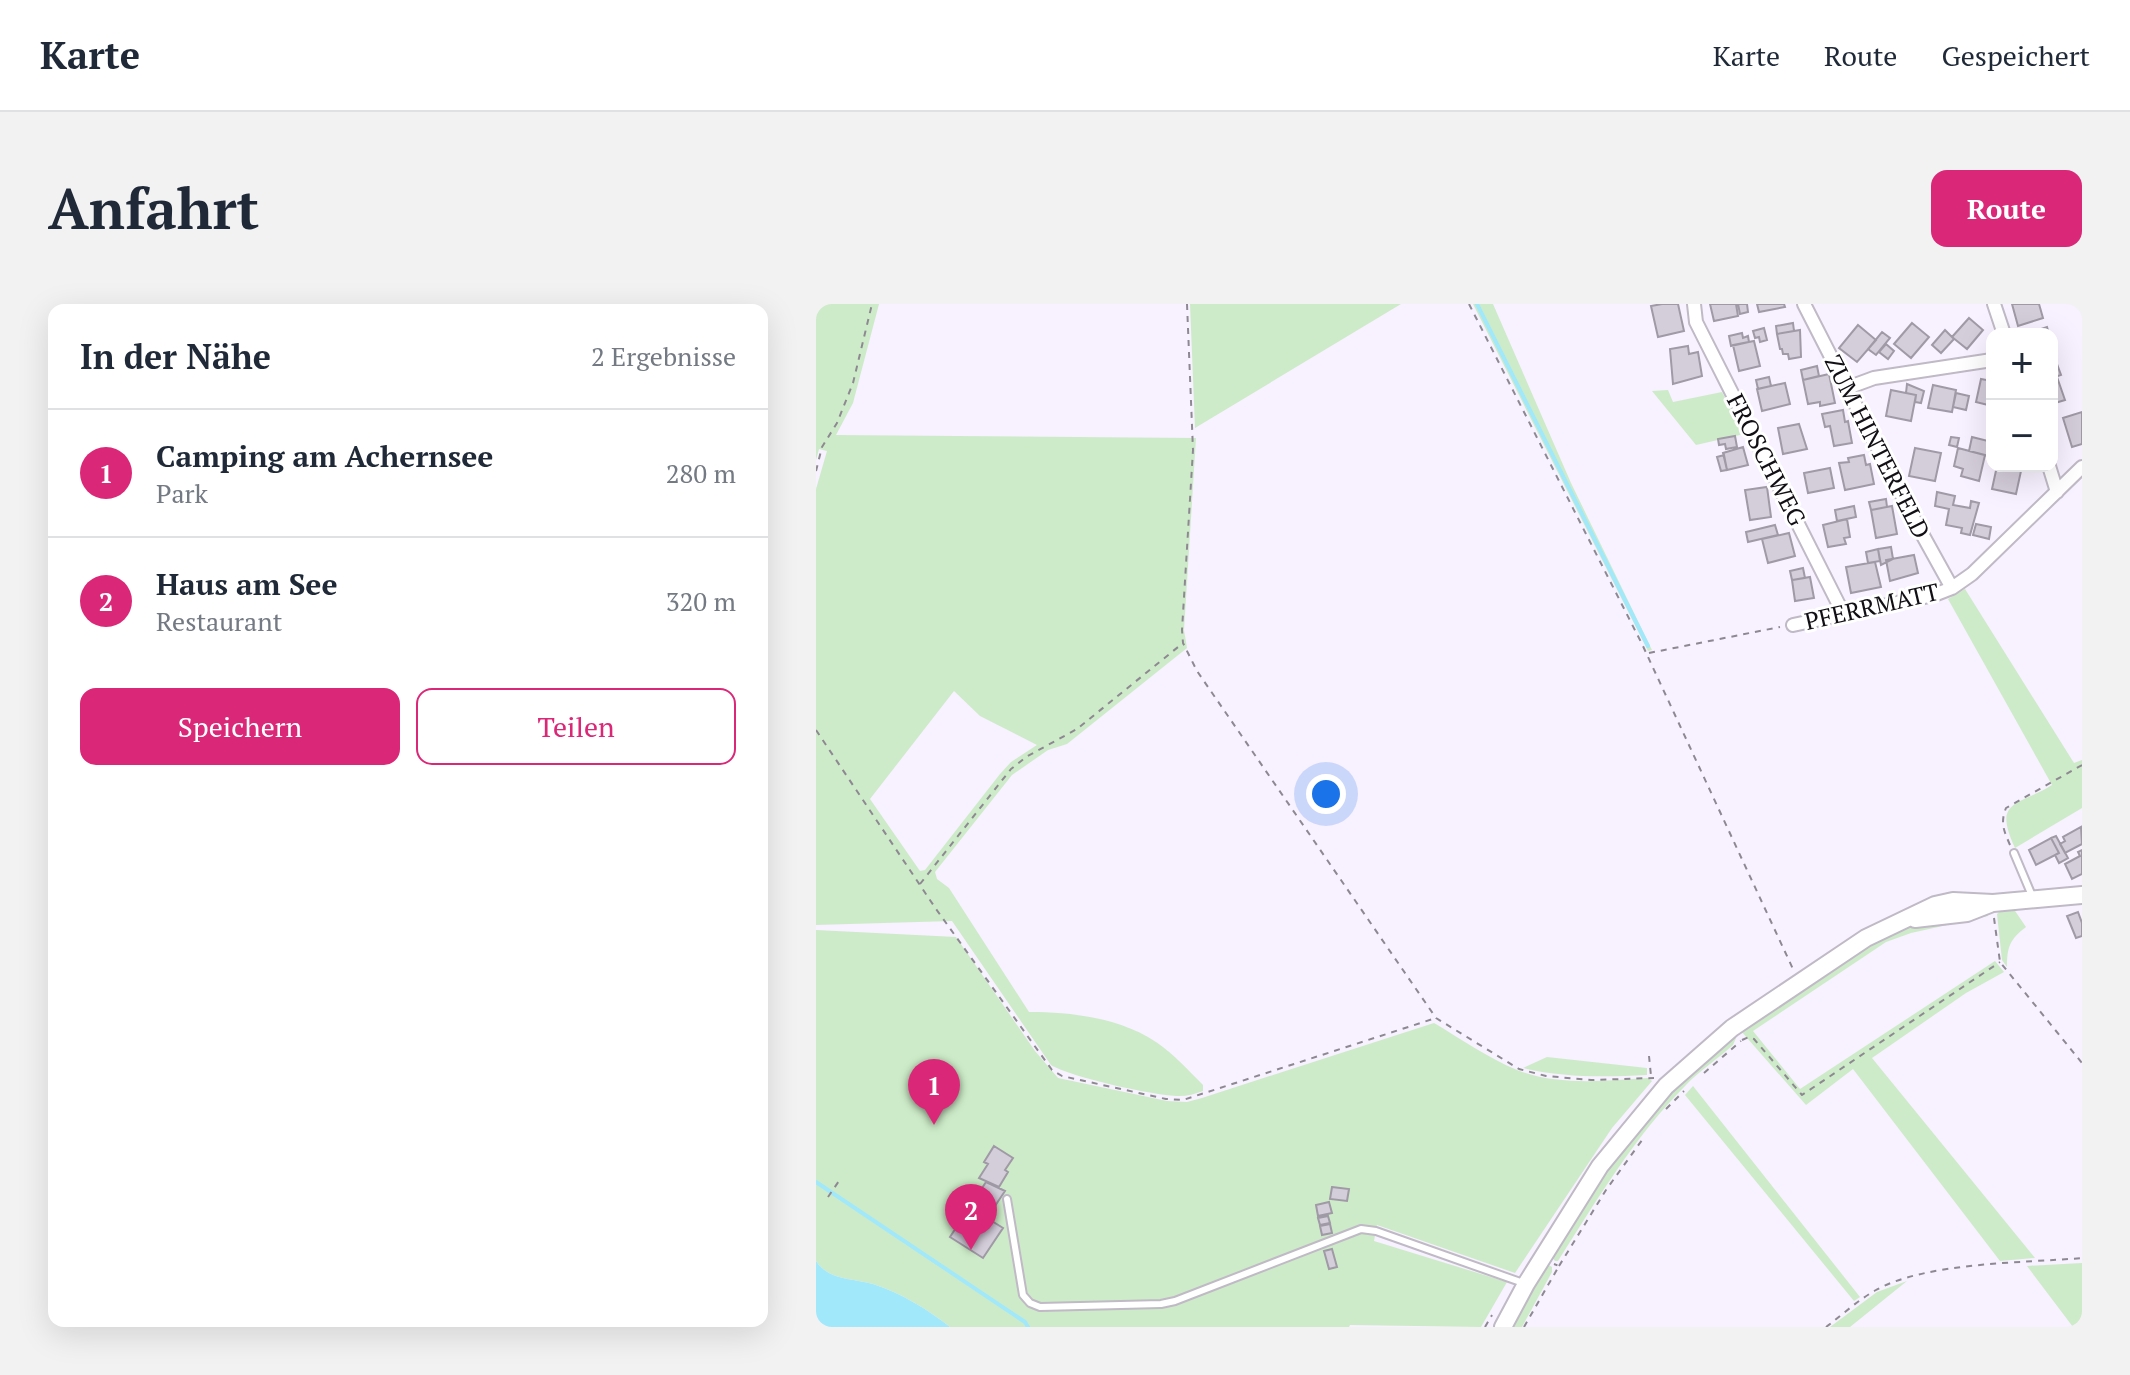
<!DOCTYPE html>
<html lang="de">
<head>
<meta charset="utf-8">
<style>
	:root { --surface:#fff; --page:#f2f2f3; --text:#1f2937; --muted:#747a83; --line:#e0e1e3; --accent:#db2777 }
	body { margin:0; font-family:"PT Serif",serif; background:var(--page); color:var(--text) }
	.controls { position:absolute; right:24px; top:24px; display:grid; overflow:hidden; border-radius:16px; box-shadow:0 8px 32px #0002 }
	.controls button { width:72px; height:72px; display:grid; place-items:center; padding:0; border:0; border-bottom:2px solid var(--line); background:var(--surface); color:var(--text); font:40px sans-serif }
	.you { position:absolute; left:510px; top:490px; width:28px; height:28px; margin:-20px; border:6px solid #fff; border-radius:50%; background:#1a73e8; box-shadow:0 0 0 12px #1a73e833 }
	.badge { display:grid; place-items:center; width:52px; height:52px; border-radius:50%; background:var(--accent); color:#fff; font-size:26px; font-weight:700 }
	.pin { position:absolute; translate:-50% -66px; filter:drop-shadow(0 2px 4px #0008) }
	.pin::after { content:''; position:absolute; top:42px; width:28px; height:24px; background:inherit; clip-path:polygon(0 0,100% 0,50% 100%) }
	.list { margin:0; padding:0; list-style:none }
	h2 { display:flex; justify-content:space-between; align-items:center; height:104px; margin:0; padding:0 32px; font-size:34px }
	h2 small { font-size:26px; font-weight:400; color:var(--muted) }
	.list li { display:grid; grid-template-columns:52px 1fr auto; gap:24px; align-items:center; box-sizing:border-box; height:128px; padding:0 32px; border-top:2px solid var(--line) }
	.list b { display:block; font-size:30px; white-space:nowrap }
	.list p { margin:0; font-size:26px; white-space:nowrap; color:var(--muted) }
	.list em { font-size:26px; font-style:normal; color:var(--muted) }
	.actions { display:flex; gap:16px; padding:24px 32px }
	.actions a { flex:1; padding:18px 0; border:2px solid var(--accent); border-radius:16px; text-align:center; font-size:28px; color:var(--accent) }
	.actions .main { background:var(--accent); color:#fff }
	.map { position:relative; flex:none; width:1266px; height:1023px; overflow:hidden; border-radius:16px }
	header { display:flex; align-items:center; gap:48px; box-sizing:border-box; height:112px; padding:0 40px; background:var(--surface); border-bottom:2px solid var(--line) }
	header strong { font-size:38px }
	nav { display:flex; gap:44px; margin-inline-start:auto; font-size:28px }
	.intro { display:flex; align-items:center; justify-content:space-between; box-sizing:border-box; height:192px; padding:0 48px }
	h1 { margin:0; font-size:56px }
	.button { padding:20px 36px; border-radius:16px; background:var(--accent); color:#fff; font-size:28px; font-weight:700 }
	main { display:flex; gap:48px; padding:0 48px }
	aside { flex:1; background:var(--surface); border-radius:16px; box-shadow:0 8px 32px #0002 }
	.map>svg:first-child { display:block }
</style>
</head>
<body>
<header>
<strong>Karte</strong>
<nav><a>Karte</a><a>Route</a><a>Gespeichert</a></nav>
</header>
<div class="intro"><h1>Anfahrt</h1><a class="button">Route</a></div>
<main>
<aside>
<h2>In der Nähe<small>2 Ergebnisse</small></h2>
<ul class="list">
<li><span class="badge">1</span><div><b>Camping am Achernsee</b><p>Park</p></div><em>280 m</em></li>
<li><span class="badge">2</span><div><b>Haus am See</b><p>Restaurant</p></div><em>320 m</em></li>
</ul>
<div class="actions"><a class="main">Speichern</a><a>Teilen</a></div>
</aside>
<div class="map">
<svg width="1266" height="1023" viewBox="0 0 1266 1023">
	<rect width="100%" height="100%" fill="#f8f1ff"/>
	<!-- green -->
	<path fill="#cdebc8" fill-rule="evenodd" d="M2,0h61l-26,99 -17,32 360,3 -12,192 3,18 -120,96 -19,6 -36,25 -77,97 2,7 12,9 80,124c43,0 91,6 127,30 18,12 32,28 47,43v6c-8,3 -16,5 -24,5 -24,0 -109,-19 -128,-31l-99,-144 -136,4v-436l11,-38 -8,-2 -3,11v-148zM138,387l26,25 57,29 -26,17 -11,12 -75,96 -5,1 -50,-72z
		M374,0h211l-206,124z
		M657,0h20l78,179 81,167 -4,1z
		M852,86l5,12 49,-10 22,42 -48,11 -44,-54z
		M1149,285l109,174 8,-3v48l-67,40c-22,-48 1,-41 37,-63l-104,-186z
		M1197,604l13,19c-16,12 -19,20 -19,40l-5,-7 -5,-46 5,-5z
		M1171,608l1,4 -77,17 -25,9 -133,89 47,58 195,-128 9,11 -38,21 -94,65 163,200 -35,3 -147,-192 -47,36 -65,-74 46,-35 99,-61 24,-8z
		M0,626l140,7 79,114 23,27 109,23 20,1 15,-4 232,-75c27,16 54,35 83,47 40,16 88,11 131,8l4,3 -40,47 -97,145 -138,-48 -3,16 133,41 -26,45 -131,-2 -1,2h-399c-23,-18 -49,-34 -77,-43 -21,-6 -44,-3 -57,-23z
		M916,731l4,3 -3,7c-15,14 -33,25 -47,40 -52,52 -89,115 -128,176h-3l-3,-4 50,-81 69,-89z
		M731,753l100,11v7c-42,2 -82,3 -124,-7z
		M877,782l167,211 -6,4 -169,-206z
		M1266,959v64h-9l-46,-61z
		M731,960l5,3v5l-30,55h-12z
		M1091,977l-57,46h-20l47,-35z"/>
	<!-- water -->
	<path fill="#a1e8fb" d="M0,957c13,20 36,17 57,23 28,9 54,25 77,43h-134z"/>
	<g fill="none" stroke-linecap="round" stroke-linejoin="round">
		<!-- stream -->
		<path stroke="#a1e8fb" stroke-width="4" d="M661,0l171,342
			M0,878l209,140 3,5"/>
	</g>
	<!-- building -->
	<path fill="#d4cdda" stroke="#a099a6" stroke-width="2" d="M846,0h16l6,27 -26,6 -7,-31z
		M894,0h26l2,12 -24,5z
		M922,0h9l1,8 -8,2z
		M941,0h27l1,3 -26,5z
		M1196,0h27l4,14 -25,8z
		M1153,14l14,12 -16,19 -15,-12z
		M977,19l1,8 -17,3 -1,-8z
		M1096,19l17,14 -18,21 -17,-14z
		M1042,21l18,15 -19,22 -18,-14z
		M1231,23l2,7h-23z
		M948,24l3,12 -7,2 -1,-5 -4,1 -2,-7z
		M984,26l1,27 -12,2 -1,-5h-5l-1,-5h-2l-3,-15z
		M1129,26l9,9 -13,14 -9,-8z
		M1066,28l8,6 -14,17 -8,-6z
		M926,29l1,5 5,-2 1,6 -18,4 -2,-10z
		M938,37l6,25 -21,5 -6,-26z
		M1070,40l8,7 -6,8 -9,-7z
		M872,42l1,8 9,-2 4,24 -29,8 -3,-35z
		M1241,60l4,11 -9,3v-13z
		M1001,62l2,10 -16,4 -2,-10z
		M1013,70l6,29 -15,3v-4l-12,2 -5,-24z
		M953,73l2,9 -13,3 -2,-9z
		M1241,73l8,23 -13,4v-26z
		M1165,75l11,2v25l-16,-4z
		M969,79l5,21 -28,7 -5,-22z
		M1091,80l17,7 -3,12 -6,-1 1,-7 -10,-2z
		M1117,81l23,5 -4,22 -24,-4z
		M1075,86l25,5 -5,26 -25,-5z
		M1140,89l13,3 -3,14 -13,-3z
		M1027,106l2,12 3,-1 4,22 -18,3 -4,-20 -5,1 -3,-13z
		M1266,108v32l-10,3 -9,-29z
		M983,120l8,25 -24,5 -5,-26z
		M919,132l2,11 -11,2 -1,-5 -6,1 -1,-6z
		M1135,133l8,1 -2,9 -8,-2z
		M1156,133l20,5v15l-23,-6z
		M927,143l5,18 -21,5 -4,-17z
		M1099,144l26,5 -6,28 -26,-5z
		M1142,144l27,7 -6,26 -18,-5 2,-7 -9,-3z
		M908,151l3,15 -6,1 -4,-14z
		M1048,151l2,10 4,-1 4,20 -29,6 -6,-27 10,-1 -1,-4z
		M1181,162l24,5 -5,23 -24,-5z
		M1014,164l4,20 -26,5 -4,-20z
		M951,183l4,30 -21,3 -5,-30z
		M1121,188l18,4 -2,9 17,3 1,-7 8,2 -9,32 -9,-2 1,-5 -16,-3 3,-16 -14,-3z
		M1070,195l1,8 -16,3 -2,-8z
		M1038,202l2,11 -19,4 -2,-11z
		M1076,202l5,28 -21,4 -5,-28z
		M1031,215l3,18 -6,1 2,6 -18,3 -5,-22z
		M1160,220l15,3 -2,12 -16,-4z
		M959,221l3,10 -30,7 -2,-10z
		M973,229l6,23 -27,7 -6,-24z
		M1075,243l2,12 -12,6 -3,-16z
		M1062,245l2,12 -12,2 -2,-11z
		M1098,251l4,18 -28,8 -4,-21z
		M1059,258l6,25 -30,6 -5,-26z
		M987,264l2,10 -13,2 -2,-9z
		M994,273l4,21 -19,3 -3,-21z
		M1265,523l1,17 -17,9 -5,-9 5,-3 -2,-4z
		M1240,532l12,22 -9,5 -4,-8 4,-2 -8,-15z
		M1235,534l8,15 -23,12 -7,-15z
		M1266,546v24l-10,5 -7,-15 15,-8 -2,-4z
		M1262,608l4,11v13l-6,2 -9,-22z
		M178,842l19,12 -8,12 3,2 -9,15 -20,-9 9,-14 -4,-2z
		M170,878l19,9 -18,27 16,10 -20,30 -33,-21z
		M516,883l17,2 -2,12 -17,-2z
		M513,898l3,11 -14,3 -2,-11z
		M512,912l2,7 -10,2 -2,-7z
		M514,920l2,9 -10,2 -2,-9z
		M516,945l5,18 -8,2 -5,-18z"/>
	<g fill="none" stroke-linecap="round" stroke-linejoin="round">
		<!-- service casing -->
		<g stroke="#c0b9c6" stroke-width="10">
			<path id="service" d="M1198,549l19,45
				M191,895l16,96 7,8 10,4 121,-3 14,-3 186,-72 15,2 150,53"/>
		</g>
		<!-- minor casing -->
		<g stroke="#c0b9c6" stroke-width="16">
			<path id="minor" d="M878,0l2,18 148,293
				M988,0l112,219 36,65
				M1178,0l10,30
				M1031,84l27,-10 118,-18
				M1233,162l8,26
				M977,321l141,-30 18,-7 20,-14 110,-107"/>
		</g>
		<!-- tertiary casing -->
		<g stroke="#c0b9c6" stroke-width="20">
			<path id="tertiary" d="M1099,615l52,-6 23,-9
				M687,1023l23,-43 74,-118 66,-80 66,-58 134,-90 69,-33 18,-4 40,2 89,-8"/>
		</g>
		<!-- path -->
		<path stroke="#8e8892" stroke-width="2" stroke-dasharray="6 6" stroke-linecap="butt" d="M371,0l6,146 -11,180 1,13 14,28 239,347 83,51 27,7 45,4 63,-2
			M653,0l173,340 151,325
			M0,167l6,-24 15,-24 16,-40 19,-79
			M833,349l131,-26
			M0,426l120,179 116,161 10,6 104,23 17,1 253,-82
			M1194,541c-6,-14 -10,-22 -4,-37l76,-43
			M104,580l91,-115 15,-12 51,-28 106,-86
			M1178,614l6,44 82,101
			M926,736l7,-3 5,2 48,56 198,-133
			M833,752l2,20
			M888,769l37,-32
			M850,805l18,-18
			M12,893l13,-19
			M743,962l47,-76 39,-54
			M669,1023l7,-12
			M708,1023l35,-61 -5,-2
			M1010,1023c16,-12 32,-27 50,-37 50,-28 148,-27 206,-32"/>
		<!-- service -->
		<use href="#service" stroke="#fff" stroke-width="6"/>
		<!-- minor -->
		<use href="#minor" stroke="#fff" stroke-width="12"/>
		<!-- tertiary -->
		<use href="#tertiary" stroke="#fff" stroke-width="16"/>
	</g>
	<g text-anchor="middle" stroke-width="6" stroke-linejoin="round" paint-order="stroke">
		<!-- street labels -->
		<g font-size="24" fill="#120f14" stroke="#fff">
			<text transform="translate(1061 143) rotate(63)" y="8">ZUM HINTERFELD</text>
			<text transform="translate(950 156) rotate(63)" y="8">FROSCHWEG</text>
			<text transform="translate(1056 303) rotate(-13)" y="8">PFERRMATT</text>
		</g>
	</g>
</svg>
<div class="controls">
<button>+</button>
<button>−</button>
</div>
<div class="you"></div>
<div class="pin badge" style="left:118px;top:821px">1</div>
<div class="pin badge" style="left:155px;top:946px">2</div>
</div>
</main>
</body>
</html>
